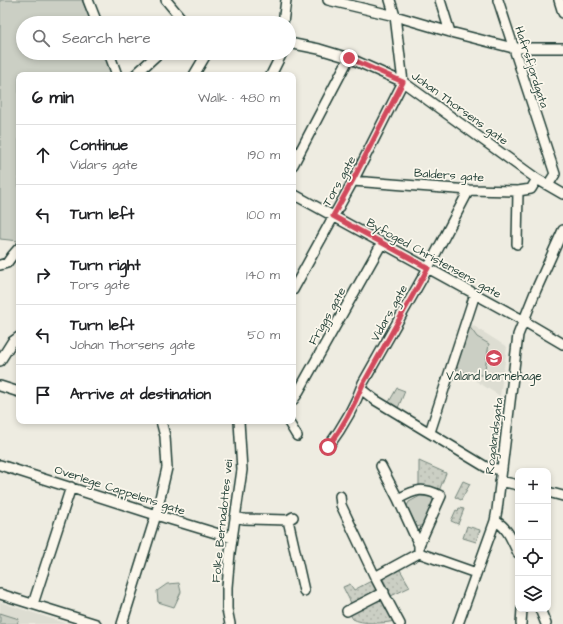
<!DOCTYPE html>
<html lang="en">
<head>
<meta charset="utf-8">
<style>
	:root { --surface:#fff; --page:#f2f2f2; --text:#202124; --muted:#757577; --line:#e0e0e0 }
	body { margin:0; font-family:"Architects Daughter",sans-serif; background:var(--page); color:var(--text) }
	.controls { position:absolute; right:12px; bottom:12px; display:grid; overflow:hidden; border-radius:8px; box-shadow:0 2px 6px #0003 }
	.controls button { width:36px; height:36px; display:grid; place-items:center; padding:0; border:0; border-bottom:1px solid var(--line); background:var(--surface); color:var(--text); font:20px sans-serif }
	.stop { position:absolute; width:12px; height:12px; margin:-9px; border:3px solid #d1495b; border-radius:50%; background:#fff }
	.stop.end { background:#d1495b; border-color:#fff; box-shadow:0 1px 4px #0008 }
	.list { margin:0; padding:0; list-style:none }
	h2 { display:flex; justify-content:space-between; align-items:center; height:52px; margin:0; padding:0 16px; font-size:17px }
	h2 small { font-size:13px; font-weight:400; color:var(--muted) }
	.list li { display:grid; grid-template-columns:26px 1fr auto; gap:12px; align-items:center; box-sizing:border-box; height:60px; padding:0 16px; border-top:1px solid var(--line) }
	.list b { display:block; font-size:15px; white-space:nowrap }
	.list p { margin:0; font-size:13px; white-space:nowrap; color:var(--muted) }
	.list em { font-size:13px; font-style:normal; color:var(--muted) }
	.icon { flex:none; width:22px; height:22px; fill:none; stroke:currentColor; stroke-width:2; stroke-linecap:round; stroke-linejoin:round }
	.map { position:relative; flex:none; width:563px; height:624px; overflow:hidden }
	.search { position:absolute; background:var(--surface); box-shadow:0 2px 6px #0003; left:16px; top:16px; width:280px; height:44px; display:flex; align-items:center; gap:10px; box-sizing:border-box; padding:0 14px; border-radius:22px; color:var(--muted); font-size:15px }
	.panel { position:absolute; background:var(--surface); box-shadow:0 2px 6px #0003; left:16px; top:72px; width:280px; height:352px; border-radius:8px }
	.map>svg:first-child { display:block }
</style>
</head>
<body>
<div class="map">
<svg width="563" height="624" viewBox="0 0 563 624">
	<defs>
		<pattern id="grass-dots" width="8" height="8" patternUnits="userSpaceOnUse"><rect width="8" height="8" fill="#cbcfc4"/><path d="M2 2h.1M6 6h.1" fill="none" stroke="#aeb3a9" stroke-width="1.8" stroke-linecap="round"/></pattern>
	</defs>
	<rect width="100%" height="100%" fill="#eeece1"/>
	<filter id="ink" filterUnits="userSpaceOnUse"><feTurbulence type="fractalNoise" baseFrequency=".025" numOctaves="2"/><feDisplacementMap in="SourceGraphic" scale="8" xChannelSelector="R" yChannelSelector="G"/><feConvolveMatrix kernelMatrix="1 2 1 2 8 2 1 2 1" color-interpolation-filters="sRGB"/></filter>
	<g filter="url(#ink)">
		<!-- built -->
		<path fill="#ddddd2" d="M469,323l38,24 -7,49 -45,-28z
			M0,602l68,22h-68z"/>
		<!-- grass -->
		<path fill="url(#grass-dots)" stroke="#75867c" d="M419,461l27,12 -7,18 -20,-4z
			M463,481l7,3 -9,16 -6,-3z
			M459,508l5,1 -6,15 -7,-3 5,-11 2,1z
			M467,526l13,4 -4,12 -13,-4z
			M399,568l11,19 -19,9 -9,-19z
			M373,580l5,11 -26,14 -9,-18 7,-3 4,6z
			M380,597l14,24c-9,3 -33,3 -41,-2 -2,-2 -2,-4 -3,-6z"/>
		<!-- park -->
		<path fill="#cbcfc4" stroke="#75867c" d="M0,0h82l10,23h-69v30h83l8,22h-95v166l-19,-2z
			M469,326l8,11 12,7 -5,31h-14l-15,-7z
			M397,388l8,3 -7,17 -9,-6z
			M420,496l10,1 2,1 1,5 -10,22 -6,2 -10,-21 2,-4z
			M179,583l2,9 -7,15 -16,-5 -1,-11 10,-7z
			M0,613l19,6 -2,5h-17z"/>
		<g fill="none" stroke-linecap="round" stroke-linejoin="round">
			<!-- minor casing -->
			<g stroke="#1f3d34" stroke-width="12">
				<path id="minor" d="M88,0l9,23
					M166,0l19,23
					M328,0l67,16 55,16 63,16h50
					M390,0l5,16 8,66
					M440,0l10,32
					M498,0l57,174 -7,11
					M559,0l4,13
					M283,23l3,-23
					M289,43l30,6 30,9 54,24 134,97 26,15
					M109,53l8,22
					M135,75l24,-22
					M194,75l13,-22
					M271,75l11,-22
					M293,165l56,-107
					M353,181l116,9 49,1 13,-2 6,-10
					M293,194l224,123 46,27
					M517,244l1,-53
					M0,265l7,-2 5,-7 7,-8
					M293,290l60,-109 50,-99
					M0,361l12,-19 7,-5
					M0,386l19,6
					M362,390l13,10 111,67 16,3
					M293,400l3,-4 86,-153
					M288,421l9,15
					M430,432l45,-138
					M328,447c14,-19 27,-41 35,-64l65,-115 41,-78
					M0,465l156,50 76,23
					M381,466l17,33 21,46
					M500,481l18,4
					M548,492l15,4
					M340,496l1,9 34,72 25,47
					M398,499c18,-10 25,-12 43,-3l-22,49v8
					M235,517l9,2 44,1 5,-3
					M288,520l16,71
					M495,521c13,6 17,20 23,32
					M375,577l44,-24 57,20
					M0,594l96,30
					M33,604l38,-117
					M540,609l6,15
					M347,611l37,-19
					M122,624l34,-109 11,-47 -2,-32 -4,-15
					M230,624l-3,-15v-22l3,-34 12,-83 -3,-49
					M458,624l37,-103 2,-11 21,-175 18,-45 27,-60
					M521,624l1,-15"/>
			</g>
			<!-- minor -->
			<use href="#minor" stroke="#fbf7ec" stroke-width="9"/>
		</g>
	</g>
	<g fill="none" stroke-linecap="round" stroke-linejoin="round" filter="url(#ink)">
		<!-- route -->
		<path stroke="#d1495b" stroke-width="5" d="M328,447c14,-19 26,-41 35,-63l65,-116 -95,-52 20,-36 50,-98 -54,-24"/>
	</g>
	<!-- icons -->
	<defs>
		<g id="school-disc" transform="scale(0.9)"><circle r="9.5" fill="#d1495b" stroke="#fbf7ec"/><path d="M0-5L7-2L0 1L-7-2ZM-4 1L0 2.5L4 1V4Q0 6-4 4Z" fill="#fff"/></g>
	</defs>
	<g fill-rule="evenodd">
		<use href="#school-disc" x="494" y="358"/>
	</g>
	<g text-anchor="middle" stroke-width="3.5" stroke-linejoin="round" paint-order="stroke">
		<!-- street labels -->
		<g font-size="12" fill="#1f3d34" stroke="#fbf7ec">
			<text transform="translate(532 67) rotate(72)" y="4">Hafrsfjordgata</text>
			<text transform="translate(460 108) rotate(36)" y="4">Johan Thorsens gate</text>
			<text transform="translate(449 175) rotate(4)" y="4">Balders gate</text>
			<text transform="translate(339 181) rotate(-61)" y="4">Tors gate</text>
			<text transform="translate(434 258) rotate(29)" y="4">Byfoged Christensens gate</text>
			<text transform="translate(389 313) rotate(-61)" y="4">Vidars gate</text>
			<text transform="translate(327 316) rotate(-61)" y="4">Friggs gate</text>
			<text transform="translate(494 436) rotate(-83)" y="4">Rogalandsgata</text>
			<text transform="translate(120 490) rotate(18)" y="4">Overlege Cappelens gate</text>
			<text transform="translate(222 521) rotate(-84)" y="4">Folke Bernadottes vei</text>
		</g>
		<!-- poi labels -->
		<g font-size="12" fill="#1f3d34" stroke="#fbf7ec">
			<text x="494" y="380">Våland barnehage</text>
		</g>
	</g>
</svg>
<div class="controls">
<button>+</button>
<button>−</button>
<button><svg class="icon" aria-label="locate" viewBox="0 0 24 24"><circle cx="12" cy="12" r="6"/><path d="M12 2v4M12 18v4M2 12h4M18 12h4"/></svg></button>
<button><svg class="icon" aria-label="layers" viewBox="0 0 24 24"><path d="M12 4l9 5-9 5-9-5zM3 14l9 5 9-5"/></svg></button>
</div>
<div class="stop" style="left:328px;top:447px"></div>
<div class="stop end" style="left:349px;top:58px"></div>
<div class="search"><svg class="icon" aria-label="search" viewBox="0 0 24 24"><circle cx="10" cy="10" r="6"/><path d="M15 15l6 6"/></svg>Search here</div>
<section class="panel">
<h2>6 min<small>Walk · 480 m</small></h2>
<ul class="list">
<li><svg class="icon" aria-label="ahead" viewBox="0 0 24 24"><path d="M12 20V5M6 11l6-6 6 6"/></svg><div><b>Continue</b><p>Vidars gate</p></div><em>190 m</em></li>
<li><svg class="icon" aria-label="left" viewBox="0 0 24 24"><path d="M17 20v-9H6M10 6l-5 5 5 5"/></svg><div><b>Turn left</b></div><em>100 m</em></li>
<li><svg class="icon" aria-label="right" viewBox="0 0 24 24"><path d="M7 20v-9h11M14 6l5 5-5 5"/></svg><div><b>Turn right</b><p>Tors gate</p></div><em>140 m</em></li>
<li><svg class="icon" aria-label="left" viewBox="0 0 24 24"><path d="M17 20v-9H6M10 6l-5 5 5 5"/></svg><div><b>Turn left</b><p>Johan Thorsens gate</p></div><em>50 m</em></li>
<li><svg class="icon" aria-label="arrive" viewBox="0 0 24 24"><path d="M6 21V4h12l-3 4 3 4H6"/></svg><div><b>Arrive at destination</b></div></li>
</ul>
</section>
</div>
</body>
</html>
